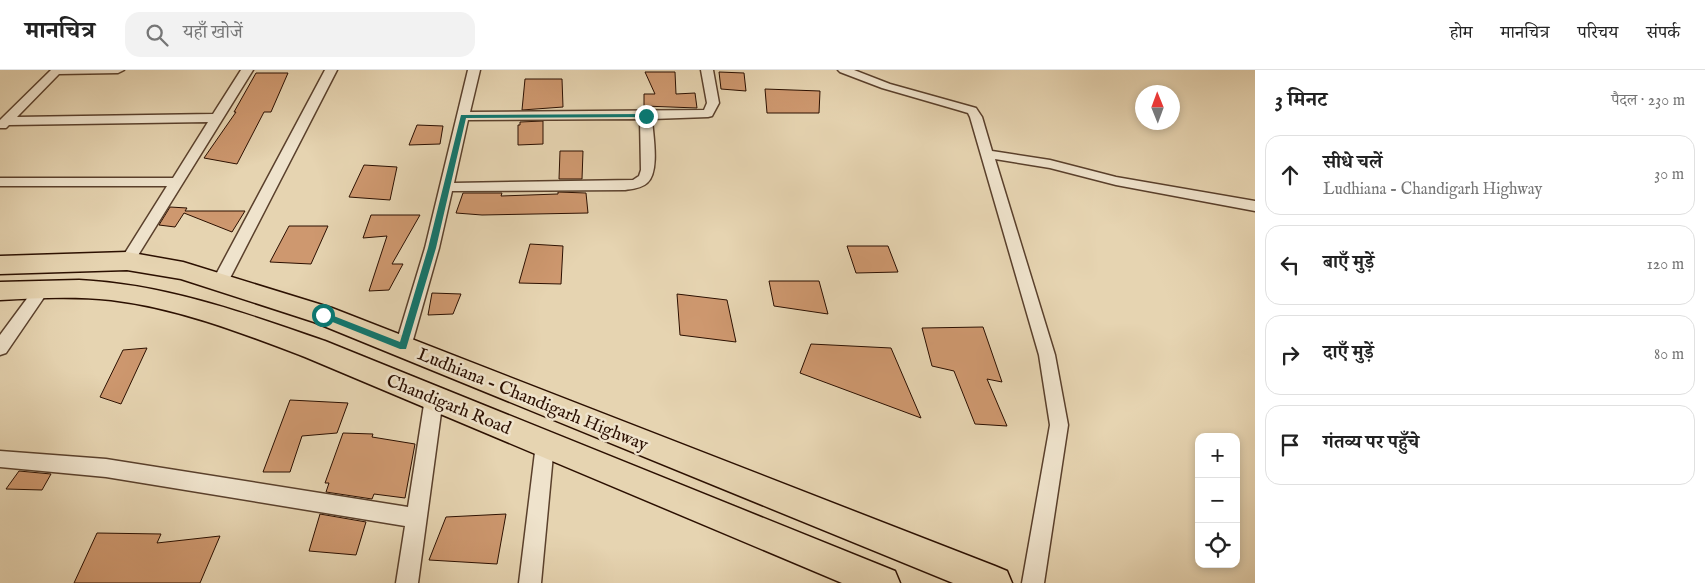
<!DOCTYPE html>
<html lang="hi">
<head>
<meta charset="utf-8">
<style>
	:root { --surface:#fff; --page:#f2f2f2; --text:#222; --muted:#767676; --line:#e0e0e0 }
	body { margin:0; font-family:"IM FELL English","Noto Serif Devanagari",serif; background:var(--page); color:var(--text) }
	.controls { position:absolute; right:15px; bottom:15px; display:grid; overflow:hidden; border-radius:10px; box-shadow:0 2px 8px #0003 }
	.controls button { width:45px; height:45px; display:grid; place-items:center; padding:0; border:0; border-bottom:1px solid var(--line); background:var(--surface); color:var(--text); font:25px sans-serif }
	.compass { position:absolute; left:1135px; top:15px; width:45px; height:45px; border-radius:50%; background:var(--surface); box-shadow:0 2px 8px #0003; rotate:359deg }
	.stop { position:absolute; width:15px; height:15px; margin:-11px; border:4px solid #0f766e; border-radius:50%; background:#fff }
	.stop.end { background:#0f766e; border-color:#fff; box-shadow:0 1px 5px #0008 }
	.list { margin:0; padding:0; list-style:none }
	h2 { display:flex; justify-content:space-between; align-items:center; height:65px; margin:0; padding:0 20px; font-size:21px }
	h2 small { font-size:16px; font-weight:400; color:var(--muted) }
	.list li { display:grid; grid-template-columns:32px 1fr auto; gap:15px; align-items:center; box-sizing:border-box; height:80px; margin:0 10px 10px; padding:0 10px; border:1px solid var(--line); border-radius:15px }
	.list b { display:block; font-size:19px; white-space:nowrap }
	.list p { margin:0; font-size:16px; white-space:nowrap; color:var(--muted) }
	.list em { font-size:16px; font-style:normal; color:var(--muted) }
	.icon { flex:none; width:28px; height:28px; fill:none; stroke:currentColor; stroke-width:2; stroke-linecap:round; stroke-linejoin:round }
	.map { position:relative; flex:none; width:1255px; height:513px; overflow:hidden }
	header { display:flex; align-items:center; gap:30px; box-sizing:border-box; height:70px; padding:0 25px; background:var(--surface); border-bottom:1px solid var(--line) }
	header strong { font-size:24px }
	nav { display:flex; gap:28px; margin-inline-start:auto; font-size:18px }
	.search { width:350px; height:45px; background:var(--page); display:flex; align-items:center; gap:12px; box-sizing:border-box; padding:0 18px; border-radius:15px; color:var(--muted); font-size:19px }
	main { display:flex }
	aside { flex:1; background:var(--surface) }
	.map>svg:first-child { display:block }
</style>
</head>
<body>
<header>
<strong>मानचित्र</strong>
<div class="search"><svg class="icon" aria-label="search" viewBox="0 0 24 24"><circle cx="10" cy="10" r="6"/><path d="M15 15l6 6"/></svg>यहाँ खोजें</div>
<nav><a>होम</a><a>मानचित्र</a><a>परिचय</a><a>संपर्क</a></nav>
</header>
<main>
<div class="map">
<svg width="1255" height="513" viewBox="0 0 1255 513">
	<rect width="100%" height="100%" fill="#e6d4b1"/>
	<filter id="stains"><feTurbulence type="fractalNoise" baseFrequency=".004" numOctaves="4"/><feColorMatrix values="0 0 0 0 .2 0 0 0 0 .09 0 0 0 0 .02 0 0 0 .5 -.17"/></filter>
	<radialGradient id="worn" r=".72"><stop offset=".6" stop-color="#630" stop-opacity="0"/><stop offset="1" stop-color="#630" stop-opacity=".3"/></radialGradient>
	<!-- building -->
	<path fill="#ce986f" stroke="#2b0f00" d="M645,2h30l1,22 19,-1 2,15 -53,-2v-12h11z
		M719,2l25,1 2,18 -25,-2z
		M256,3h32l-17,39h-7l-27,52 -33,-6 32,-46h-2z
		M525,9h37l1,28 -41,3z
		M765,19l55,2 -1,22h-52z
		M543,51v23l-25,1v-20h2v-3z
		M417,55l26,1 -3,18 -31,1z
		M560,81h23l-1,28h-23z
		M364,95l33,2 -7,33 -41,-3z
		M558,122l28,1 2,20 -106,2 -26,-2 7,-20h39l-1,3 57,-2z
		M170,137l17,1 -2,3h60l-13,21 -48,-19 -9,14 -16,-2z
		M371,145h49l-28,49h11l-14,26 -20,1 18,-55 -24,2z
		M289,156h39l-17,38 -41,-2z
		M530,174l33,2 -2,38 -42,-1z
		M847,176h41l10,26 -42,1z
		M769,211h50l9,33 -54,-8z
		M432,223l29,1 -8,20 -25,1z
		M677,224l50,6 9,42 -56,-7z
		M983,257l19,55 -15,-3 20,47 -32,-2 -21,-53 -22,-5 -10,-38z
		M811,274l80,4 30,70 -121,-45z
		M147,278l-26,56 -21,-7 23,-47z
		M290,330l58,3 -11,30 -35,3 -12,36h-27z
		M343,363l30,1 -1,3 43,7 -10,54 -31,-4 -2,5 -46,-7 3,-9h-4z
		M19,401l32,3 -9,16 -36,-1z
		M320,444l46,8 -10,33 -47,-4z
		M506,444l-9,50 -68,-4 17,-43z
		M97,463l64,1 -4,9 63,-7 -20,47h-126z"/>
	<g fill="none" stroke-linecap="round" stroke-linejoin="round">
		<!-- street casing -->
		<g stroke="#5a402c" stroke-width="3">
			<path id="street" d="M51,0h73l-6,3 -59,1 -42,43 196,-3 28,-44h12l-121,195 -5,1 -5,-1 -2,-4 47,-75h-167v-8h173l35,-56 -199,3 -3,3h-6v-8z
				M325,0h12l-109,212 -3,4 -5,2 -5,-2 -3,-4z
				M468,0h12l-10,42 234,-2 3,-7 -6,-33h12l6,33 -7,13 -4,1 -56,2c1,16 8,53 -5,64 -5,5 -15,6 -22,7l-173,1 -13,57 -28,99 -2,5 -6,2 -6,-2 -2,-5 30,-99zM640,49l1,51 -2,6 -6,4 -179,3 14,-63z
				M838,0h16l36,14 86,24 6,9 10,34 58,9 66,17 139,24v10l-139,-26 -66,-17 -55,-9 60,196 13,70 -24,158h-22l28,-158 -11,-70 -69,-238 -2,-4 -10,-3 -76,-22 -42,-16z
				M42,213l5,2 3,4 -3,4 -41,60 -6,2v-20l37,-50z
				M434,321l6,2 3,5 -25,185h-22l9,-57 -299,-49 -106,-10v-16l106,8 302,48 17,-109 3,-5z
				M545,366l7,2 2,6 -13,139h-22l17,-139 2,-6z"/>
		</g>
		<!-- primary casing -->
		<g stroke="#2b0f00" stroke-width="3">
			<path id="primary" d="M127,182l56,10 149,46 663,258 12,5 5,12h-59l-639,-261 -133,-43 -54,-9 -127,4v-18z
				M79,210c85,4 166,33 246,61l570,230 5,12h-58l-537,-226c-63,-24 -127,-49 -194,-57 -37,-4 -74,-2 -111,0v-18z"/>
		</g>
		<!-- street -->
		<use href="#street" fill="#efe3cc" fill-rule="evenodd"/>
		<!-- primary -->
		<use href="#primary" fill="#e6d4b1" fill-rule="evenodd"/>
	</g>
	<!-- route -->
	<path fill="#0f766e" d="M646,44l2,3 -182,1 -30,130 -30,101h-6l-80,-32v-4h6l74,29 28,-94 33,-133z"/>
	<g text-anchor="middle" stroke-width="5" stroke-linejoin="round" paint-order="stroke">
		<!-- street labels -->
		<g font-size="18" fill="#2b0f00" stroke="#efe3cc">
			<text transform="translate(533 329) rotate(22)" y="6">Ludhiana - Chandigarh Highway</text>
			<text transform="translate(449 334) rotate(22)" y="6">Chandigarh Road</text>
		</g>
	</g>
	<rect width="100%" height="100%" filter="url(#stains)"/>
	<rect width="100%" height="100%" fill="url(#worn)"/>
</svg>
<div class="controls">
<button>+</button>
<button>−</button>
<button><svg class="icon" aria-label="locate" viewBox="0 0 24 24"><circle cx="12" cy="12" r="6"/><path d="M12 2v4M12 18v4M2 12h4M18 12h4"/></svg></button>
</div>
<svg class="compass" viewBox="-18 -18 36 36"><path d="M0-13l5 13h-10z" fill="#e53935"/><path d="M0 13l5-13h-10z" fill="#767676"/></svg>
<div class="stop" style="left:323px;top:245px"></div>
<div class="stop end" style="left:646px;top:46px"></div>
</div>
<aside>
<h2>3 मिनट<small>पैदल · 230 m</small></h2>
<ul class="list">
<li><svg class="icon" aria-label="ahead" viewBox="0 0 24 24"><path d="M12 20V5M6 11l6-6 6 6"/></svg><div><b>सीधे चलें</b><p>Ludhiana - Chandigarh Highway</p></div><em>30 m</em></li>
<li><svg class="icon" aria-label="left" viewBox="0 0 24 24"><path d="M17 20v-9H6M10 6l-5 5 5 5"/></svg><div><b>बाएँ मुड़ें</b></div><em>120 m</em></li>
<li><svg class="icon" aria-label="right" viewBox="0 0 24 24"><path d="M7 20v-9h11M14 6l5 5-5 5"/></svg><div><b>दाएँ मुड़ें</b></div><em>80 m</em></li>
<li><svg class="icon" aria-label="arrive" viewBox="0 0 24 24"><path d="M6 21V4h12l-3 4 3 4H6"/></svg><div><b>गंतव्य पर पहुँचे</b></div></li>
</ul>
</aside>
</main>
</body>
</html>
